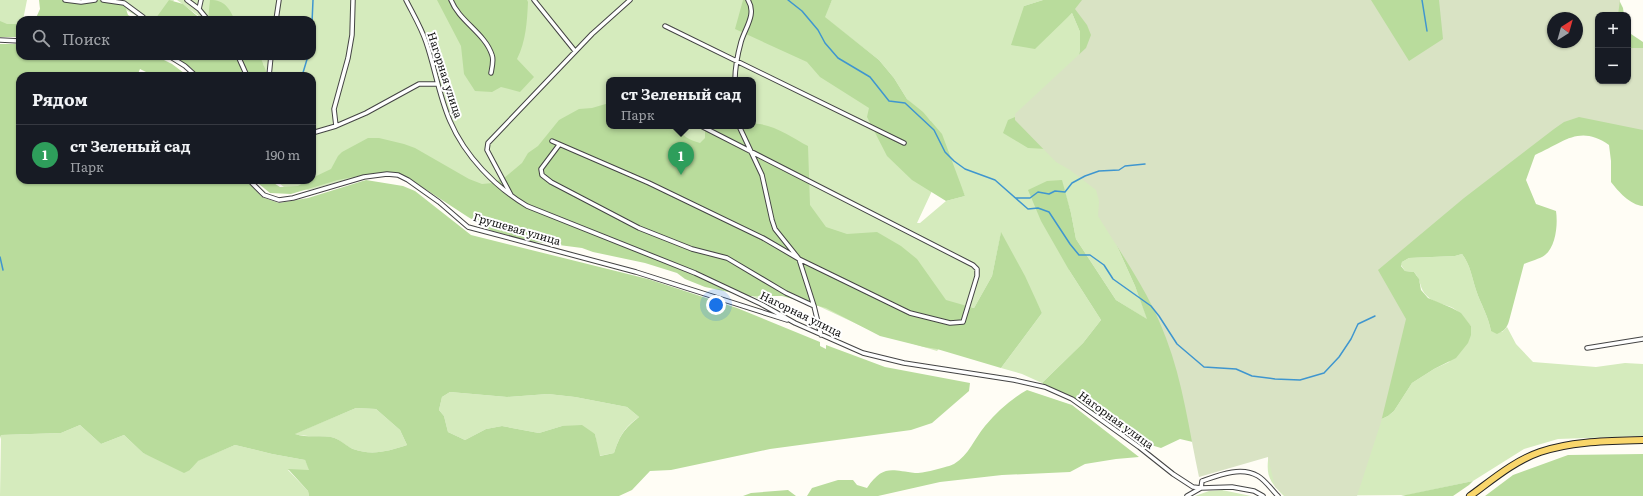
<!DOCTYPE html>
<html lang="ru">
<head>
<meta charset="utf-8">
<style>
	:root { --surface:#171b24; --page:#242831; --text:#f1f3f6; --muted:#9ea1a6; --line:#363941; --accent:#1a73e8 }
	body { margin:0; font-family:Literata,serif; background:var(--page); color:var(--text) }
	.controls { position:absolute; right:12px; top:12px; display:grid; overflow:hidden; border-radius:8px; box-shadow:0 1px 3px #0004 }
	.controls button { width:36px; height:36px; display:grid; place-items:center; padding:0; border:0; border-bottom:1px solid var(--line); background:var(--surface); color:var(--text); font:20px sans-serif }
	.compass { position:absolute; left:1547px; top:12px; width:36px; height:36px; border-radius:50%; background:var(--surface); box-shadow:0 1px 3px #0004; rotate:37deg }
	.you { position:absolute; left:716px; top:305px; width:14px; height:14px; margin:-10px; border:3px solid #fff; border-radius:50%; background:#1a73e8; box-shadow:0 0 0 6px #1a73e833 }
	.badge { display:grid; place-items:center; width:26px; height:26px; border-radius:50%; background:var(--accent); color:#fff; font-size:13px; font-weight:700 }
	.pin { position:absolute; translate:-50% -33px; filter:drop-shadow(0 1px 2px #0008) }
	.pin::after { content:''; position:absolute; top:21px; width:14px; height:12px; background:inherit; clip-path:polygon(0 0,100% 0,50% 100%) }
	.popup { position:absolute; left:606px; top:77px; width:150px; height:52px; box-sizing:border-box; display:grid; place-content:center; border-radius:8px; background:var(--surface); filter:drop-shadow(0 1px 3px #0005); font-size:13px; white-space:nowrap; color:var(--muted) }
	.popup b { font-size:15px; color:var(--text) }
	.popup::after { content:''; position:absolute; left:50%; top:100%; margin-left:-8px; border:8px solid transparent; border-top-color:var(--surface) }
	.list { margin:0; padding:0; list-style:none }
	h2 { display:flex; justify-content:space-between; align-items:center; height:52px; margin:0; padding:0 16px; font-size:17px }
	h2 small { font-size:13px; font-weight:400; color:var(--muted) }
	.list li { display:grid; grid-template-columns:26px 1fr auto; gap:12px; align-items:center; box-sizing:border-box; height:60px; padding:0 16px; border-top:1px solid var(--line) }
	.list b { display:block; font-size:15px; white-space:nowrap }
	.list p { margin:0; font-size:13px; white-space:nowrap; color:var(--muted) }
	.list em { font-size:13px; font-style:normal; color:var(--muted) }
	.icon { flex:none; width:22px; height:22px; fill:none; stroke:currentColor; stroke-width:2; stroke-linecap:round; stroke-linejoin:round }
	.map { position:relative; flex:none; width:1643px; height:496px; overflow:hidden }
	.search { position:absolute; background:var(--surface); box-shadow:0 1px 3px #0004; left:16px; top:16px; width:300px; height:44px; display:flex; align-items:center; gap:10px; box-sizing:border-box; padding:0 14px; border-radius:12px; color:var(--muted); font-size:15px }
	.panel { position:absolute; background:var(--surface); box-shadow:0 1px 3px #0004; left:16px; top:72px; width:300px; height:112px; border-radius:12px }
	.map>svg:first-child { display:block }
</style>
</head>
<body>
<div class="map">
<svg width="1643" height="496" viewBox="0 0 1643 496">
	<rect width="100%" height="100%" fill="#fffdf5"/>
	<!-- green -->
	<path fill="#d5ebbd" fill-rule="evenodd" d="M0,0h27l-4,20h-3v12l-20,-1z
		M72,0h102l-11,20h-19l-20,-11z
		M177,0h588l102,96 71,82 -21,45h3l26,-22 19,-5 -35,-76 -23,-21 -13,-21 -15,-18 -55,-43 8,-17h211l-19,6 35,18 13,-11 8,19v17l-3,17 7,85 28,84 23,51 13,34 -32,-20 -40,-61 -5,-26 -10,-33 8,90 32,50 -18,23 -41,40 -20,-9 -21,-6 41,-55 -41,-80 -9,43 -18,32 -9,-3 -4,15 -24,31 -63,-19 -92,-43 -16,13 -108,-47 -255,-91 -94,26 -25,-3 -9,-7h37v-104h-49l1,-11 -12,-9h60v-36h-108zM609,80h144v46h-144z
		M1462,254c8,10 10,24 14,36 5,15 12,25 15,41l11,1 5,-5 9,17 17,18 63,5 29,-4 18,1v72l-85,3 -34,10 -51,32 -65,14 -124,1c-17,-17 -18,-21 -15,-45l85,-19 34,-16 6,-5 18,-28 22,-14 15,-7 22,-36c-6,-7 -10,-13 -18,-18 -8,-4 -20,-5 -26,-12 -8,-7 -5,-15 -13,-24l-9,-1 -4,-6 1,-3 7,-4 46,-2z
		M450,392l57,5 41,-3 27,3 52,10 12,10c-15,11 -19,18 -25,36l-15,3 -4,-22 -33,-8 -23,7 -37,-7 -16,3 -21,11 -17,-8 -4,-16 -5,-6 3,-13z
		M356,408l20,1 24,21 7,15c-18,6 -35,11 -54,4 -8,-3 -14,-11 -22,-12 -13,-1 -24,0 -37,-3z
		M80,425l21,19 23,-9 19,18 47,17 7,-9 38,-16 37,9 33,6 5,10h-22l20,21 1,5h-309l1,-61 60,-2z
		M1222,490l29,6h-56l14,-5z"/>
	<!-- forest -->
	<path fill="#b9dc9c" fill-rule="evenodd" d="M39,0h84l5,15 10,5h-103l5,-11z
		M169,0l14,4 19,16h-50l4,-2z
		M210,0c15,0 19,8 25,20h-27z
		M437,0h90l1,2c-1,20 -2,39 -11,57l17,18 -14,15 -19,-5 -9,5 -17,-1 -11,-17 -3,-28z
		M743,0h89l-7,17 54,43 15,18 13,21 16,13 19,22 23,62 -19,5 -34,-21 -25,-24 -20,-39 2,-9 -49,-31 -13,-15 -72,-33z
		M1043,0h576l4,8 1,7h-26v66h30v-49l15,10v164c-13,-1 -25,-15 -32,-24v-21l-2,-16c-30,-21 -46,-2 -74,10l-9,25 10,24 20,7c2,13 0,35 -11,44 -5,4 -15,6 -21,9l-15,57c-2,7 -5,10 -12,13l-6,-3c-3,-16 -10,-26 -15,-41 -4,-12 -6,-26 -14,-36l-7,2 -46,2 -7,4 -1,4 4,5 9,1 5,7 2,11 7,8 24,10 9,5 10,13v9l-3,8 -12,15 -22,11 -22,14 -18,28 -6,5 -34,16 -157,11 -17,-4 -19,9 -17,-5 -30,-21 -51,-26 -21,-13 41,-40 18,-23 -32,-50 -28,-49 -13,-31 19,-9 15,-1 9,33 5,26 40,61 31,19 -12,-33 -23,-51 11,-41 -39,-43 -56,-3 -25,-15 5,-13 46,-19 23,-35 3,-17v-17l-8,-19 -37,36 -24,-4 13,-39zM1553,18h24v24h-24z
		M0,21l7,3h13v13h-20z
		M0,44h20v12h136l16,8 16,12h-34l-14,-7 -3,7h-117v104h226l16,17 17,6 29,-5 58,-18 37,6 12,5 56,44 177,44 89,29 83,34v4l6,3v-4l59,22 85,16 -1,8 -37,32 -21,7 -141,19 -99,21 -21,1 -18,19 -13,6h-310l-1,-5 -20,-22 21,1 -4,-10 -33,-6 -37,-9 -37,16 -8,9 -6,3 -41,-20 -19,-18 -23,9 -21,-19 -19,8 -60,2 -1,4zM450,392l57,5 41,-3 27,3 52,10 12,10c-15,12 -19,18 -25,36l-14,3 -5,-22 -13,-9 -20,1 -23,7 -37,-7 -16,3 -21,11 -17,-8 -4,-16 -5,-6 3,-13zM356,408l20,1 24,21 7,15c-18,6 -35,11 -54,4 -7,-3 -14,-11 -22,-12 -12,-2 -24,1 -36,-3z
		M174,56h86l8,20h-69l-8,-8z
		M609,103v23h68c5,10 12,14 23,17l5,-5v-12h36l1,1 11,-1v-2c17,-2 40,14 55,22l2,59 16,22 21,7 30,-2 24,14 16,13 29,41 28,8 18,-32 9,-44 24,44 17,37 -41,55 -64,-19 -13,-2 -44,-11 -54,-28 -44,-12h-35l-42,-9 -20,-8 -8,-6 -32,-10 -52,-11 -11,-4 -54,-7 -36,-10 -24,-14 -49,-32 -23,-12h-11l-21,2 -26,5 -47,14 -21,-1 -16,-13h15l11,7 18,-1 10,-6h4v-2l19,-9 7,-13 4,-4 26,-14h11l25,6 11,4 54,31 13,5 11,-1 11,-5 18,-15 6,-10 10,-7 21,-26 20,-11 13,-1z
		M1027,390l45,15 67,52 -23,2 -31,5 -15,8 -68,3 -62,7 -62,14h-71l5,-8 26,-8h15l4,5 10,3c16,-23 23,-18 48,-15 6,1 33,-6 39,-9 15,-9 20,-25 31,-38 12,-14 26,-27 42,-36z
		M1643,454v42h-158l28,-21 55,-20z
		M1473,481l-4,4 -16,11h-52z
		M788,490l8,6h-53l8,-3z"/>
	<!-- cemetery -->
	<path fill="#d9e3c4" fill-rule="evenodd" d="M1082,0h289l38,61 34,-22 -4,-39h181l-2,15h-20v66h30v-33h15v82l-64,-13 -15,5 -10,7 -90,69 -86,72 28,49 -25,103 -24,74h-71l-11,-9 -7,-30 -69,20c-10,-47 -16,-95 -33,-139 -16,-44 -44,-83 -68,-122l1,-15 -3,-11 -26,-20 -14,-8 -41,-42v-6l71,-66 5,-13 -4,-10 -12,-16zM1553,18h24v24h-24z"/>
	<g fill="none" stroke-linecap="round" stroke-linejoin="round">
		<!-- stream -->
		<path stroke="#3f96cf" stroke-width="1.5" d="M788,0l14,11 16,19 7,13 13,15 32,19 19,24 16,2 29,27 11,22 9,9 11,8 30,11 33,29 10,-1 11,4 21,32 9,11h11l14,10 9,14 38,27 8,10 18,28 27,23 32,2 16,7 23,3 25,1 24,-7 15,-16 12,-18 7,-15 17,-8
			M1422,0l5,31
			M312,23l1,-23
			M302,76l6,-20
			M1016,198h14l8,-6 11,2 6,-3 10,1 7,-9 13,-7 14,-5 20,-1 6,-4 20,-2
			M0,257l3,13"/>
		<!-- street casing -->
		<g stroke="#444" stroke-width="5.5">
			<path id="street" d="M65,0l16,2 14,-2
				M103,0l21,3 19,14
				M187,0l12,9 9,11
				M406,0c7,14 15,27 20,42 9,26 13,54 24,79 15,35 45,66 77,85l168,67 66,31 34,19 68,30 41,10 110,17 31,7 27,12 67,48 34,27 20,13 8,1 1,-7c17,-6 39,-15 56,-5 7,4 14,14 20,20
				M451,0c8,21 34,33 41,55 2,5 0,13 -1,18
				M534,0l41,51
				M199,9l2,-9
				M276,20l3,-20
				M665,26l239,117
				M0,40l20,1
				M169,56l16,10 11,10
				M238,56l9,20
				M269,76l2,-20
				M735,80c0,-11 3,-27 6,-38 4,-14 16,-28 7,-42
				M336,126l-2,-17 14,-51 4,-23 1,-35
				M739,126l23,49 10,45 3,9 24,30 15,47 7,29
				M312,133l24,-7 30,-13 53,-29h19
				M552,141l97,42 114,55 36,21 111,54 40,10 13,-1 14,-46v-7l-4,-4 -272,-139
				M559,145l-18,24 1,6 9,7 88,46 53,21 35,9 59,35 28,13
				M249,180l15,15 15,5 14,-2 71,-21 23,-3 11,1 10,5 31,22 29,25 168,45 151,48
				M511,195l-24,-45 1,-7 104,-109 38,-34
				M1587,348l56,-9
				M1187,496l14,-8 31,-1 22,4 9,5"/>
		</g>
		<!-- primary casing -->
		<g stroke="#222" stroke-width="8">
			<path id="primary" d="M1470,496c22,-16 44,-35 70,-44 32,-11 69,-11 103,-12"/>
		</g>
		<!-- street -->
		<use href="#street" stroke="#fff" stroke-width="3.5"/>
		<!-- primary -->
		<use href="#primary" stroke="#f9d66b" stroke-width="6"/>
	</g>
	<g text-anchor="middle" stroke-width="4" stroke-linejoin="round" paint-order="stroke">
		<!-- street labels -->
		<g font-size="11" fill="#111" stroke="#fff">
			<text transform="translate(445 75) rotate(72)" y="4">Нагорная улица</text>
			<text transform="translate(517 229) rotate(16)" y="4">Грушевая улица</text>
			<text transform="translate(801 314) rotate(26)" y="4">Нагорная улица</text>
			<text transform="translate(1116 420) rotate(36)" y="4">Нагорная улица</text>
		</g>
	</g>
</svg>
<div class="controls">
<button>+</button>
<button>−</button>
</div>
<svg class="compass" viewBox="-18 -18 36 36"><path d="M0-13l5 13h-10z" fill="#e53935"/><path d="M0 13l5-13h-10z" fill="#9ea1a6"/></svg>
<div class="you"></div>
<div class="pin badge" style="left:681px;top:175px;background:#2e9e5b">1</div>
<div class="popup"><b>ст Зеленый сад</b>Парк</div>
<div class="search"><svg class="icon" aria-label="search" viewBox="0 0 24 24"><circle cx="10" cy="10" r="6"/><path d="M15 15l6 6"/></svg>Поиск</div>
<section class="panel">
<h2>Рядом<small></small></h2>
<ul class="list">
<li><span class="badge" style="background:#2e9e5b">1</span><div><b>ст Зеленый сад</b><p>Парк</p></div><em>190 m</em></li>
</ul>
</section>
</div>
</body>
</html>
